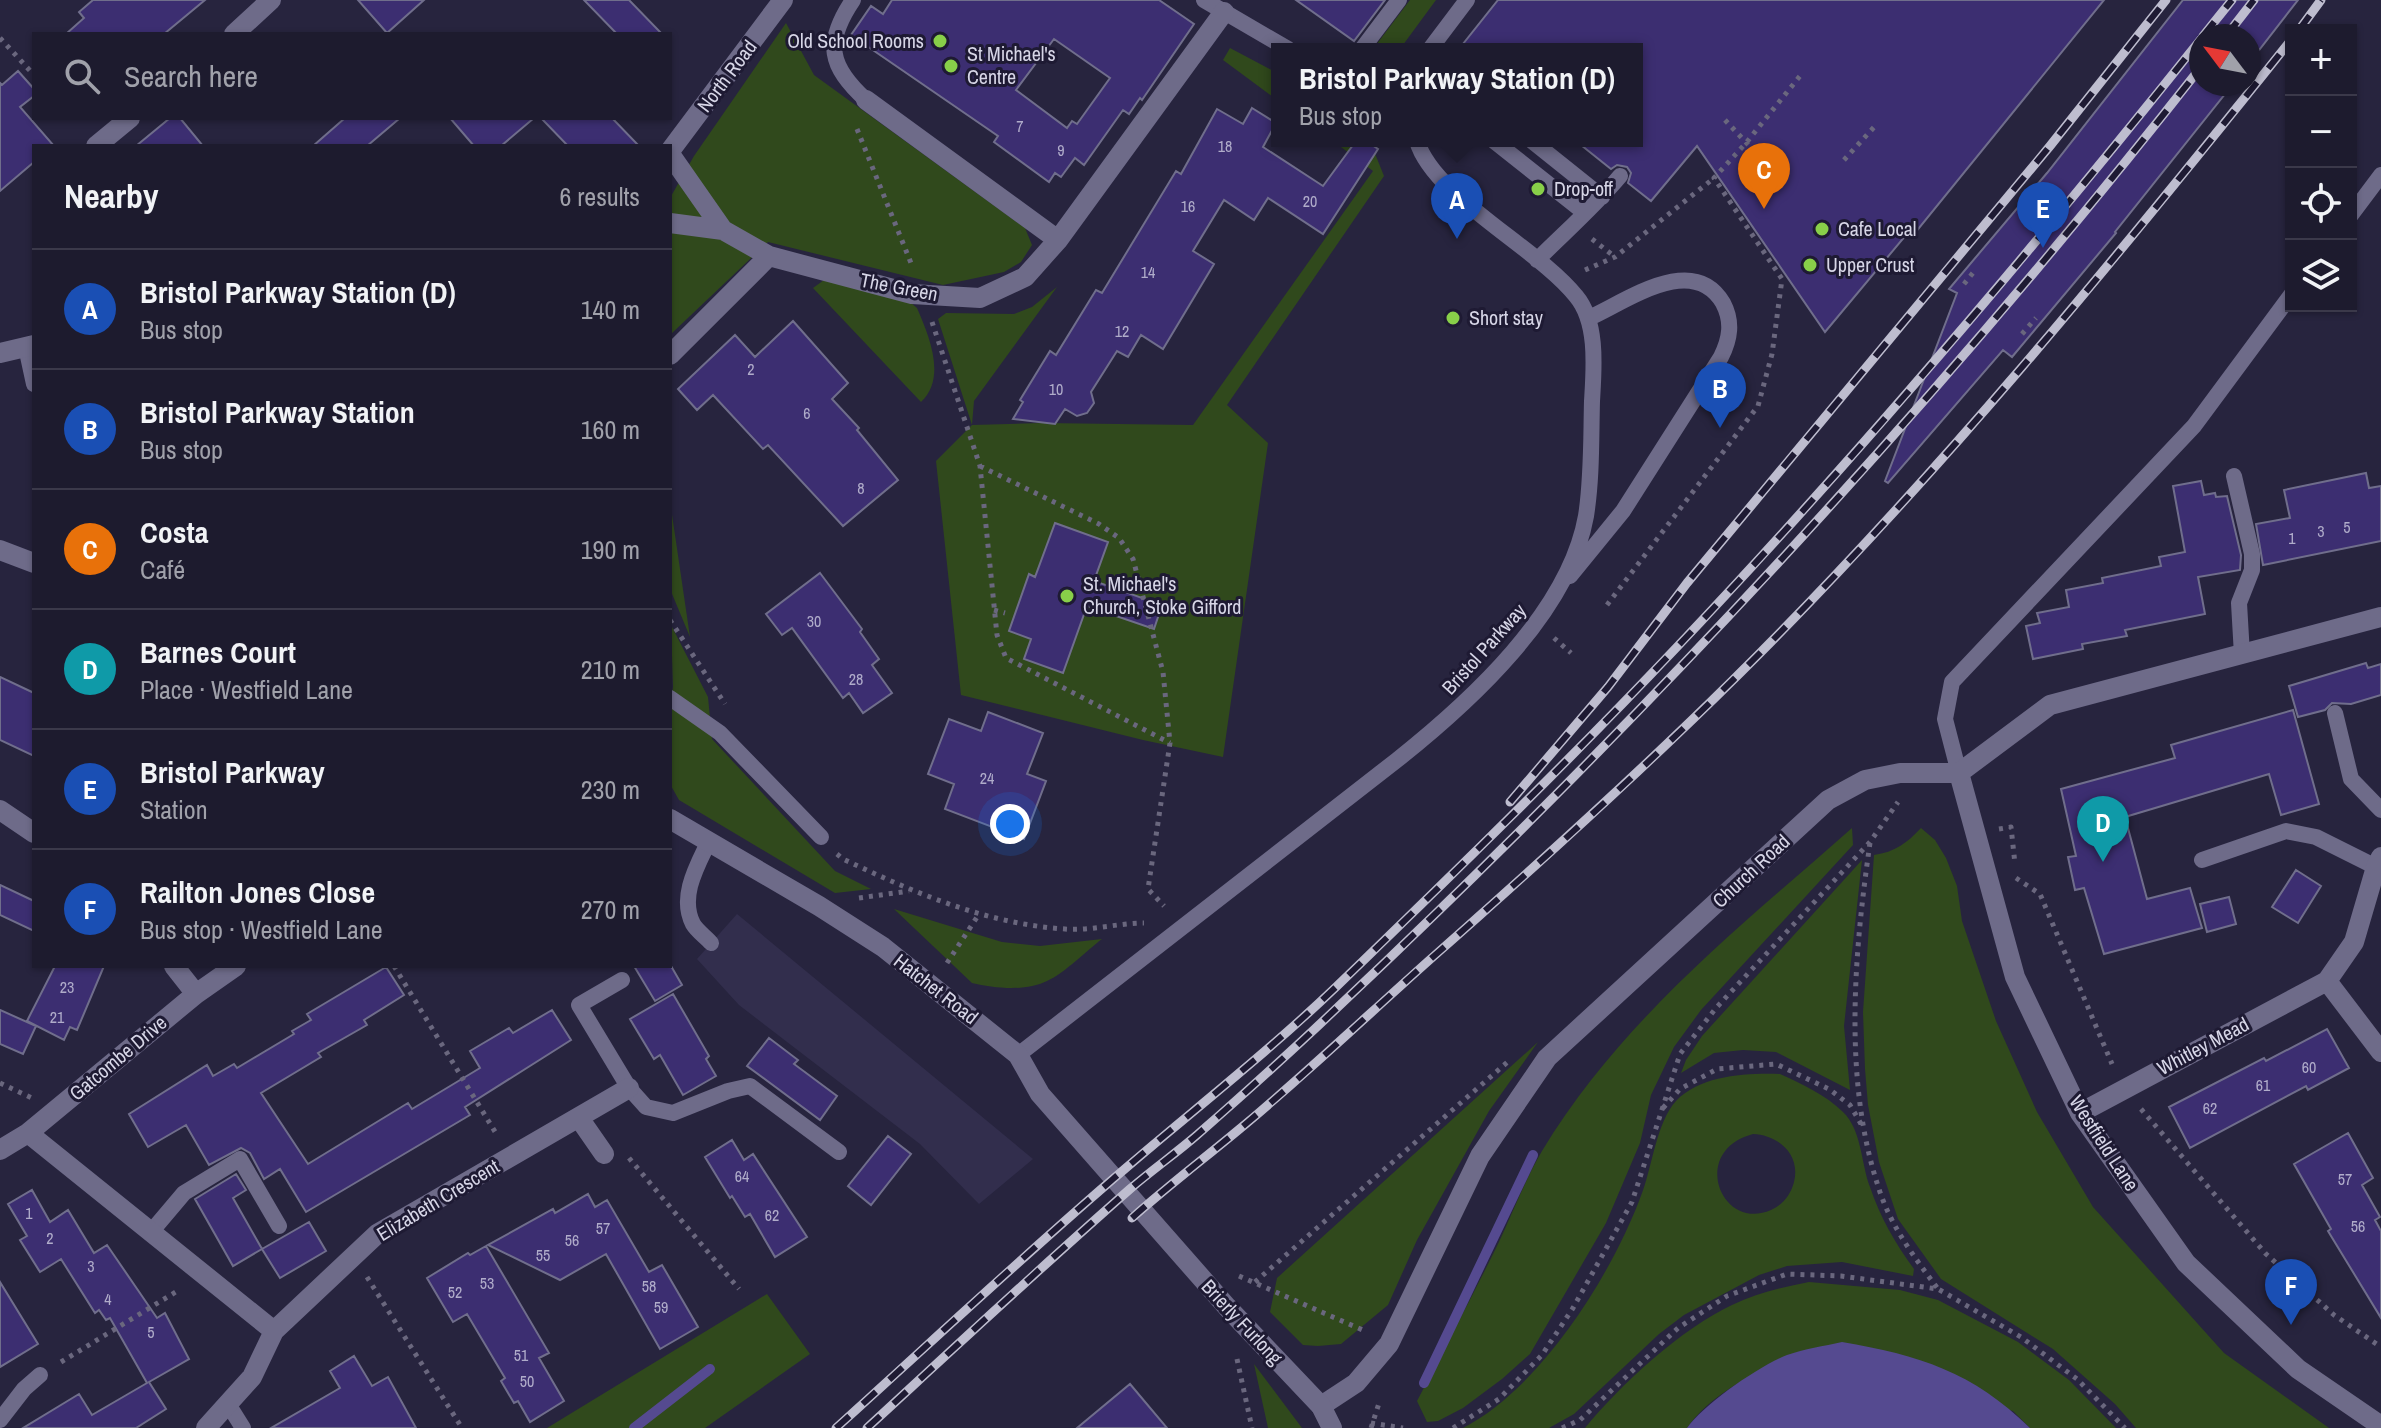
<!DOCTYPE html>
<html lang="en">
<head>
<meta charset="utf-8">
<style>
	:root { --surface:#1d1b2e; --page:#252436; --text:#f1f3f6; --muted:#a0a1aa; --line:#3b394a; --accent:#0f766e }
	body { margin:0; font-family:"Archivo Narrow",sans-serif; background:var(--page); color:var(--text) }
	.controls { position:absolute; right:24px; top:24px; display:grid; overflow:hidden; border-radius:0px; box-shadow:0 2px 6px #0004 }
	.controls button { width:72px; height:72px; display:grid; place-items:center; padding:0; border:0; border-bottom:2px solid var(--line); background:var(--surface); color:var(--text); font:40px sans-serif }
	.compass { position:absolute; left:2189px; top:24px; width:72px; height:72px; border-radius:50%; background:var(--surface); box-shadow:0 2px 6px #0004; rotate:302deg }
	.you { position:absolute; left:1010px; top:824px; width:28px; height:28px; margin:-20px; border:6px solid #fff; border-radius:50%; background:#1a73e8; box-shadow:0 0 0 12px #1a73e833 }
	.badge { display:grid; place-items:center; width:52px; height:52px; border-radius:50%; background:var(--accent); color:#fff; font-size:26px; font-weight:700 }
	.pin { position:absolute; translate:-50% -66px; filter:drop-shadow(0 2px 4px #0008) }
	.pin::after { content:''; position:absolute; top:42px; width:28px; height:24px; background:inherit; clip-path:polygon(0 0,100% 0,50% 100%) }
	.popup { position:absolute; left:1271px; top:43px; width:372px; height:104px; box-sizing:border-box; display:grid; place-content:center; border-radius:0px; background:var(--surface); filter:drop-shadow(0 2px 6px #0005); font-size:26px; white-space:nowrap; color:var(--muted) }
	.popup b { font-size:30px; color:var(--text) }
	.popup::after { content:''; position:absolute; left:50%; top:100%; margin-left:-16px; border:16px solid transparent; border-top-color:var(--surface) }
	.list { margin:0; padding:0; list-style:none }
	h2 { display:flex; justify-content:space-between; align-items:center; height:104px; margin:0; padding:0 32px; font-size:34px }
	h2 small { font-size:26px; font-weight:400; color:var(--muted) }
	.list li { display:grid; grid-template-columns:52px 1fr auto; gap:24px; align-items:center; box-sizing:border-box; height:120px; padding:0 32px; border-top:2px solid var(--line) }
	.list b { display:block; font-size:30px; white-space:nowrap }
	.list p { margin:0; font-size:26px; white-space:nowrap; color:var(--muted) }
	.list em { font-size:26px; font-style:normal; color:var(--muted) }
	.icon { flex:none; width:44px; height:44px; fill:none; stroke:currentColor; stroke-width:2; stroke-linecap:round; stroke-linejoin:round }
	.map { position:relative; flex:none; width:2381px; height:1428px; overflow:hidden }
	.search { position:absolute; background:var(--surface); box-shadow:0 2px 6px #0004; left:32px; top:32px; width:640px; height:88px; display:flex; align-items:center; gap:20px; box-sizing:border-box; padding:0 28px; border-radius:0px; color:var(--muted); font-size:30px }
	.panel { position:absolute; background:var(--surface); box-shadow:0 2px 6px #0004; left:32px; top:144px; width:640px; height:824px; border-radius:0px }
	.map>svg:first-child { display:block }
</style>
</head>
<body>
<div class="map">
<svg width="2381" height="1428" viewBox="0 0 2381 1428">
	<rect width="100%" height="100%" fill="#27243e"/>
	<!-- built -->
	<path fill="#322e4d" d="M737,914l296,245 -54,45 -59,-60 -181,-139 -42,-46z"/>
	<!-- green -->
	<path fill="#30491c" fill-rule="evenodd" d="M1410,0h26l-36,49h-27z
		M786,23l28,52 211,153 7,17 -11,17 -17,10 -61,13 -175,-43 -98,93v-137l24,-42z
		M1230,48l47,25v27l-54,-40z
		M1333,141h37l14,35 -157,229 41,38 -45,314 -80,-17 -182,-45 -25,-234 36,-36 -34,-106 8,-6 68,1 18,-7 25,-20 -83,114 -2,24 70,-2 151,2 180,-254z
		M824,280l86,22 7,6c12,28 30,70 4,94l-108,-114z
		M670,501l20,136 -20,-48z
		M671,625l37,72 4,42 123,132 36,18 -36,4 -156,-93 -9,-16v-75l3,-22z
		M1852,828l1,17 -152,165 -27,37 -23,48 -11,48 -34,80 -76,131 -28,25 -39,29 -25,13 -11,1 -10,-21c27,-52 55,-104 81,-157 14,-30 27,-64 44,-93 79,-131 197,-223 310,-323z
		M1921,828l14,12 11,18 11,28 5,35 34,100 41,91 56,95 131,146 105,75h-193l-21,-24 -62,-55 -112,-70 -43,-60 -19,-57 -11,-57 -3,-36 -2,-57 11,-157c21,-3 33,-12 47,-27z
		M1862,860l-18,166 6,64 -74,-38 -33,-2 -29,3 -33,20 5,-13 16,-24z
		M894,909l108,33 38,4 62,-7c-16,12 -37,34 -55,42 -22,11 -53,7 -75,2z
		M1538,1042l-49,69 -72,129 -29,65 -47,39 -23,2 -15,-1 -33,-33 7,-34z
		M1780,1074c22,10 46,21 63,38 19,18 18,52 27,75 10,30 25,56 44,82l-1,7 -71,-14 -55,4 -28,9 -75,40 -25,19 -85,80 -25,14h-86c78,-40 150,-155 179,-235 10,-26 15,-72 34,-92 25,-26 70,-28 104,-27zM1753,1134c25,1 48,20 41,48 -3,12 -11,23 -23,28 -50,22 -82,-59 -18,-76z
		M1809,1282l91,8 38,10 80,42 51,38 47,48h-86l-17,-17 -227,-55c-34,19 -76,39 -99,72h-102c35,-43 97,-100 147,-123 25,-12 51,-18 77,-23z
		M767,1294l43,60 -105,74h-158z
		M1254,1364l48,64h-34z"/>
	<!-- water -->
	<path fill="#554a90" d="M1842,1342c77,13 131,30 188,86h-343c17,-24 72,-62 100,-73 17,-6 37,-9 55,-13z"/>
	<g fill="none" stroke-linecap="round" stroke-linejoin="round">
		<!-- stream -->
		<path stroke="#554a90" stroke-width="10" d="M1424,1383l109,-228
			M634,1428l76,-59"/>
	</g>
	<!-- building -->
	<path fill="#3c2e71" stroke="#706e8c" stroke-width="2" fill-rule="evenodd" d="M93,0h112l-41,34h-98l18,-16 -5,-6z
		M358,0h66l-37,33z
		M584,0h45l33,34h-45z
		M892,0h267l35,24 -52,76 -2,-2 -11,16 -6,-4 -39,55 -9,-7 -14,19 -6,-4 -6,9 -55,-40 4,-6 -147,-101 20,-29 12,8zM1054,39l56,39 -33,46 -5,-3 -5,7 -51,-38z
		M1296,0h89l-31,41z
		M1498,0h606l-189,233 -4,-4 -86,103 -128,-186 -46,55 -23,-18 3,-10 -4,-6 -10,-2 -6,4 -35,-28h61v-92h-178z
		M2183,0h115l-49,63v-27h-48v48h32l-118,148 1,1 -104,124 -9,-7 -115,133 -3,-2 72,-188 -8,-4 98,-116z
		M18,71l16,18v7l-14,11 34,39h-20v16l-34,29v-108l2,2z
		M1252,108l24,15 -13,24 60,39 33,-45h10l12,8 -55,85 -55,-36 -14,22 -30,-20 -31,51 21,13 -51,85 -22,-14 -13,22 -11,-6 -26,41 3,11 -7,10 -10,3 -12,-7 -10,15 -42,-5 10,-17 -3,-2 30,-49 6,4 40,-65 6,3 74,-122 5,3 36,-65 26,15z
		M170,118h10l23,28h-67z
		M345,118h55l-33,28h-54z
		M450,118h84l-33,28h-27z
		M541,118h71l27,28h-71z
		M793,321l55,62 -16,16 27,29 -2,2 41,50 -55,46 -75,-81 -5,4 -50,-54 -16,15 -19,-21 57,-54 20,22z
		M2366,473l3,15 12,-2v55l-118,24 -7,-41 34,-6 -6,-28z
		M2201,481l3,14 11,-2 1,4 11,-1 14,59 -1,15 -42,7 7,37 -80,16 2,6 -45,8 1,5 -50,10 -7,-33 14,-3 -3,-10 32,-6 -3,-17 37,-7 -1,-5 59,-12 -2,-9 26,-5 -12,-66z
		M1055,523l53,19 -14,39 68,24 -8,24 -67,-23 -24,67 -39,-14 7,-20 -22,-8 20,-57 6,3z
		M820,573l42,56 -2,3 19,27 -7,6 20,28 -29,20 -14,-20 -6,5 -51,-70 -10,7 -16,-21z
		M2366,663l2,5 13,-4v31l-30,9 -19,-1 -7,7 -27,7 -9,-31z
		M0,677l34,16v63l-34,-16z
		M2293,710l26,94 -38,11 -12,-41 -144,43 22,82 43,-11 12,40 -98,26 -20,-66 -9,2 -7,-33 8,-1 -15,-67 114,-31 -4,-13z
		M988,712l55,21 -16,41 19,7 -22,58 -79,-30 9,-25 -26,-10 21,-55 32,12z
		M2296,870l25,16 -23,37 -26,-16z
		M0,885l34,16v30l-34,-16z
		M2229,897l7,27 -29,8 -7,-28z
		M55,966h49l-27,64 -7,-3 -6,13 -37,-19z
		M634,966h37l11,19 -27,16z
		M386,967l18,28 -40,25 3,5 -49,28 3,4 -60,36 47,71 100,-61 4,6 68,-41 -10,-17 39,-23 4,5 39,-23 19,30 -106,67 5,8 -164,97 -26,-43 -16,10 -14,-26 -9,-5 -32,17 -23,-40 -38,22 -19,-33 78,-49 6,11 21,-12 3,4 57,-34 -2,-3 19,-11 -4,-6z
		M673,994l36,62 -3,3 10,17 -33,19 -23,-40 -6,4 -24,-40z
		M0,1010l36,16 -13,28 -23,-10z
		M2327,1029l22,39 -41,22 -2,-4 -116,62 -21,-41 95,-49 2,3z
		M769,1038l29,22 -4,4 43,32 -17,24 -73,-54z
		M2348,1133l25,45 -11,7 18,32 -5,3 6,11v87l-53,-87 3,-2 -37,-65z
		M888,1136l23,18 -40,51 -23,-19z
		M732,1140l12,20 9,-6 54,83 -32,20 -25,-43 -5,3 -13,-21 -2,2 -25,-41z
		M236,1174l10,16 -13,8 29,51 -29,17 -38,-67z
		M32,1190l18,32 18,-12 26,43 13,-8 50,73 8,-5 24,46 -40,23 17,27 -30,19h-113l56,-34 13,21 55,-32 -37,-65 -4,2 -7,-10 -4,3 -34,-54 -21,13 -20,-32 7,-4 -19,-32z
		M588,1194l7,13 12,-7 42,72 13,-7 36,62 -38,22 -54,-95 -46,26 -72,-35 65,-36 2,4z
		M309,1222l17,29 -46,27 -18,-29z
		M486,1246l63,107 -10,5 25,43 -34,21 -12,-21 -4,2 -13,-22 4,-3 -38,-64 -14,8 -26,-44 41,-25 2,2z
		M0,1282l38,62 -38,23z
		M354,1356l18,30 16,-9 28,51h-145l69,-40 -10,-17z
		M1130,1384l37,44h-90z"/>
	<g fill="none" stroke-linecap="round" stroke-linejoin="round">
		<!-- path -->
		<path stroke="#6a677e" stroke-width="5" stroke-dasharray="4 6" stroke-linecap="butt" d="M0,38l34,37
			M1725,120l31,33
			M857,129l56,139
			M1844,160l32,-35
			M1592,239l23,18
			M1585,270l30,-13 99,-79
			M1964,284l12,-15
			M932,322l48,144 17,169 9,23 164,85
			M2022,334l14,-16
			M980,466l119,58 20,14 14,21 30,113 7,71 -22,146 16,17
			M1607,605l151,-199 14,-52 10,-75 -68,-101 32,-35 54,-67
			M994,610l11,3
			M670,620l55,84
			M1554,638l17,15
			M1999,829l12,-2 4,37
			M1870,843c-16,111 -27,239 9,346 12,38 36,69 59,100
			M837,854l6,5c70,33 143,65 222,70 26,2 53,-6 79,-6
			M2016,878l24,16 72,170
			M859,898l50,-7
			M947,963l32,-49
			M394,966l103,169
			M0,1083l32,15
			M1663,1108l17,-19 37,-20 59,-5 53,25 21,16 11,19
			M2141,1109l125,145 68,61 47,32
			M629,1158l110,131
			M1239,1276l126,55
			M367,1277l95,151
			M1255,1282l256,-223
			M1237,1359l15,69
			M61,1362l118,-72
			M1371,1423l32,5
			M1371,1428l9,-28
			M1453,1428l46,-29 43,-44 31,-47 59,-106 48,-148 36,-46 154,-166 28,-40
			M1562,1428l18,-8 98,-92 49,-32 60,-22 54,2 97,13 83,48 56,42 48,49"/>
		<!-- service -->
		<path stroke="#6e6b89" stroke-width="16" d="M853,0c-29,43 -24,66 13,100
			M1204,0l84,49
			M1362,49l37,-49
			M1430,49l37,-49
			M1494,141l91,72
			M1532,141l70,56
			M2351,215l30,-40
			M1537,260c28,-28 58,-54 83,-84
			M26,347l8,37
			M2234,476l18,78v16l-13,33 3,52
			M1570,576l53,-65 98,-154c9,-18 12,-35 2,-54 -30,-51 -96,-2 -134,15
			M670,698l50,35 101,104
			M2335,713l16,66 30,31
			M1959,773l-14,-54 7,-37 242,-256 97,-131
			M708,843c-11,23 -29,54 -15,81 4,7 13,13 18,19
			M2202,860l84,-29 30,6 60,30
			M622,980l-43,25 50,83 17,19 27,6 55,-22 22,-5 89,66
			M1018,1055l379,-295c73,-58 172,-148 189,-244 6,-38 5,-77 6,-115 2,-33 6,-79 -16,-105 -38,-48 -143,-100 -159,-155
			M151,1232l33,-39 56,-34 39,67
			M228,1404l15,24
			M0,1420l24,-31 16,-14"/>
		<!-- minor -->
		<path stroke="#6e6b89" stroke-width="20" d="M234,34l37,-34
			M866,100l192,140
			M96,146l34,-28
			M670,151l113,-151
			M670,154l53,76
			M670,223l53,7 46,26 143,38 68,4 45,-21 33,-37 166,-228
			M0,353l34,-8
			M670,355l99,-99
			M1959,773l56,204 65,136 106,150 112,106 83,57
			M0,810l34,23
			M174,966l22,28
			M2327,981l54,71
			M2080,1113l247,-132 27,-39 22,-75 5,-10
			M579,1118l25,36
			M28,1133l246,198
			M0,1150l28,-17 168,-139 40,-28
			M1321,1406l35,-23 33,-39 91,-188 67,-98 281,-258 37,-20 35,-7h59l91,-68 331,-88
			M206,1428l46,-51 22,-46 103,-97 252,-146"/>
		<!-- tertiary -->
		<path stroke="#6e6b89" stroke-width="20" d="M0,550l34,13
			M670,819l149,87 64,41 135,108 22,39 187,213 94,99 11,22"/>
		<!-- rail casing -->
		<g stroke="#bebdcf" stroke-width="9">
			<path id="rail" d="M2299,30l22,-30
				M2203,36l29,-36
				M2226,36l28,-36
				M1510,802l98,-115 79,-104 363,-437 116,-146
				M1132,1218c38,-34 78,-64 116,-96 63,-53 124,-111 186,-166 102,-90 203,-181 300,-277 201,-199 380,-418 557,-639
				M836,1428c92,-83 183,-168 277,-249 74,-64 152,-124 223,-192 115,-111 230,-223 340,-339 185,-195 358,-400 525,-609
				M867,1428c87,-80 174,-161 263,-239 22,-19 45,-35 67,-54 48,-42 96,-85 142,-129 310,-292 599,-604 862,-939"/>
		</g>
		<!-- rail -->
		<use href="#rail" stroke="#1e1a33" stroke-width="6" stroke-dasharray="18" stroke-linecap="butt"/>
	</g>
	<!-- markers -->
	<g fill="#88cf49" stroke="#1e1a33" stroke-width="3">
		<circle cx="940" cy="41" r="8"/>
		<circle cx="951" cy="66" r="8"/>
		<circle cx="1538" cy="189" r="8"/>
		<circle cx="1822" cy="229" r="8"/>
		<circle cx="1810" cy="265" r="8"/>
		<circle cx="1453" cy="318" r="8"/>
		<circle cx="1067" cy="596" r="8"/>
	</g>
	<g text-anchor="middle" stroke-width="6" stroke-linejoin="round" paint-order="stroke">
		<!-- number labels -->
		<g font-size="16" fill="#b0acca">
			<text x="1020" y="132">7</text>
			<text x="1225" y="152">18</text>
			<text x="1061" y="156">9</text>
			<text x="1310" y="207">20</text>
			<text x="1188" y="212">16</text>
			<text x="1148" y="278">14</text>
			<text x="1122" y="337">12</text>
			<text x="751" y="375">2</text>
			<text x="1056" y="395">10</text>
			<text x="807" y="419">6</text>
			<text x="861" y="494">8</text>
			<text x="2347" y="533">5</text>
			<text x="2321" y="537">3</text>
			<text x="2292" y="544">1</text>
			<text x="814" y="627">30</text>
			<text x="856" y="685">28</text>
			<text x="987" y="784">24</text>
			<text x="67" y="993">23</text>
			<text x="57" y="1023">21</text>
			<text x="2309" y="1073">60</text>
			<text x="2263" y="1091">61</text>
			<text x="2210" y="1114">62</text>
			<text x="742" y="1182">64</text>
			<text x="2345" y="1185">57</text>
			<text x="29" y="1219">1</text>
			<text x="772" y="1221">62</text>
			<text x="2358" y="1232">56</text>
			<text x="603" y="1234">57</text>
			<text x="50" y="1244">2</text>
			<text x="572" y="1246">56</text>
			<text x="543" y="1261">55</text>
			<text x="91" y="1272">3</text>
			<text x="487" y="1289">53</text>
			<text x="649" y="1292">58</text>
			<text x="455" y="1298">52</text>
			<text x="108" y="1305">4</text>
			<text x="661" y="1313">59</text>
			<text x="151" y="1338">5</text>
			<text x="521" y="1361">51</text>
			<text x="527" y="1387">50</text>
		</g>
		<!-- poi labels -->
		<g font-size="20" fill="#d7d6e7" stroke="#1e1a33" text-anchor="start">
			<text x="924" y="48" text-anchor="end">Old School Rooms</text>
			<text x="967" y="61">St Michael's<tspan x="967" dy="23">Centre</tspan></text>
			<text x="1554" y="196">Drop-off</text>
			<text x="1838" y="236">Cafe Local</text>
			<text x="1826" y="272">Upper Crust</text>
			<text x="1469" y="325">Short stay</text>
			<text x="1083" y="591">St. Michael's<tspan x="1083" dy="23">Church, Stoke Gifford</tspan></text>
		</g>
		<!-- street labels -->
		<g font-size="20" fill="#d7d6e7" stroke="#1e1a33">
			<text transform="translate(727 76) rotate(-53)" y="7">North Road</text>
			<text transform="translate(899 287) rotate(11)" y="7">The Green</text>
			<text transform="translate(1484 649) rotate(-48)" y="7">Bristol Parkway</text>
			<text transform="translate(1751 871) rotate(-43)" y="7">Church Road</text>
			<text transform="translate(936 989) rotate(38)" y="7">Hatchet Road</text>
			<text transform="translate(2203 1046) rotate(-28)" y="7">Whitley Mead</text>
			<text transform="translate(118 1058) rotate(-40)" y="7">Gatcombe Drive</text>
			<text transform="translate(2104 1143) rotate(57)" y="7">Westfield Lane</text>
			<text transform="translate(438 1200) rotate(-31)" y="7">Elizabeth Crescent</text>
			<text transform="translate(1242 1322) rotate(47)" y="7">Brierly Furlong</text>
		</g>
	</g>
</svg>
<div class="controls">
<button>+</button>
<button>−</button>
<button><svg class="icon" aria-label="locate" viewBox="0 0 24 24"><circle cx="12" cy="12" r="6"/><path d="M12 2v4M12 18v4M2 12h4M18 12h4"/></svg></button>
<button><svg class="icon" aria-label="layers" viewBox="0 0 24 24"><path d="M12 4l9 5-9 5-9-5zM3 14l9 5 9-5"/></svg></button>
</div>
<svg class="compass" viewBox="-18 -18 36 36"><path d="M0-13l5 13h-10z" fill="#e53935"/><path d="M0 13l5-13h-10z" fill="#a0a1aa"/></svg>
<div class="you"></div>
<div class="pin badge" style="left:1457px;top:239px;background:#1a4fb4">A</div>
<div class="popup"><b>Bristol Parkway Station (D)</b>Bus stop</div>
<div class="pin badge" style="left:1720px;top:428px;background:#1a4fb4">B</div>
<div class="pin badge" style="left:1764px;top:209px;background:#e8710a">C</div>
<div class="pin badge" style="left:2103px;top:862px;background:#0f9aa8">D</div>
<div class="pin badge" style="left:2043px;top:248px;background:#1a4fb4">E</div>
<div class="pin badge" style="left:2291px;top:1325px;background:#1a4fb4">F</div>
<div class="search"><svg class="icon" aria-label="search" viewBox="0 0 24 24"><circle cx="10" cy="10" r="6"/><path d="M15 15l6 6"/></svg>Search here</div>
<section class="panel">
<h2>Nearby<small>6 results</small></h2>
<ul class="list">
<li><span class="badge" style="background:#1a4fb4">A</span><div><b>Bristol Parkway Station (D)</b><p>Bus stop</p></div><em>140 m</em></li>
<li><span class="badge" style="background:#1a4fb4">B</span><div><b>Bristol Parkway Station</b><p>Bus stop</p></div><em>160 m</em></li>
<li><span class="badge" style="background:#e8710a">C</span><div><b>Costa</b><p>Café</p></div><em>190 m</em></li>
<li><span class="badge" style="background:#0f9aa8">D</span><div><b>Barnes Court</b><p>Place · Westfield Lane</p></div><em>210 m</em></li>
<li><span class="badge" style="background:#1a4fb4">E</span><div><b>Bristol Parkway</b><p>Station</p></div><em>230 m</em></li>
<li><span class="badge" style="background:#1a4fb4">F</span><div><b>Railton Jones Close</b><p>Bus stop · Westfield Lane</p></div><em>270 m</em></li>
</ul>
</section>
</div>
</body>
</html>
